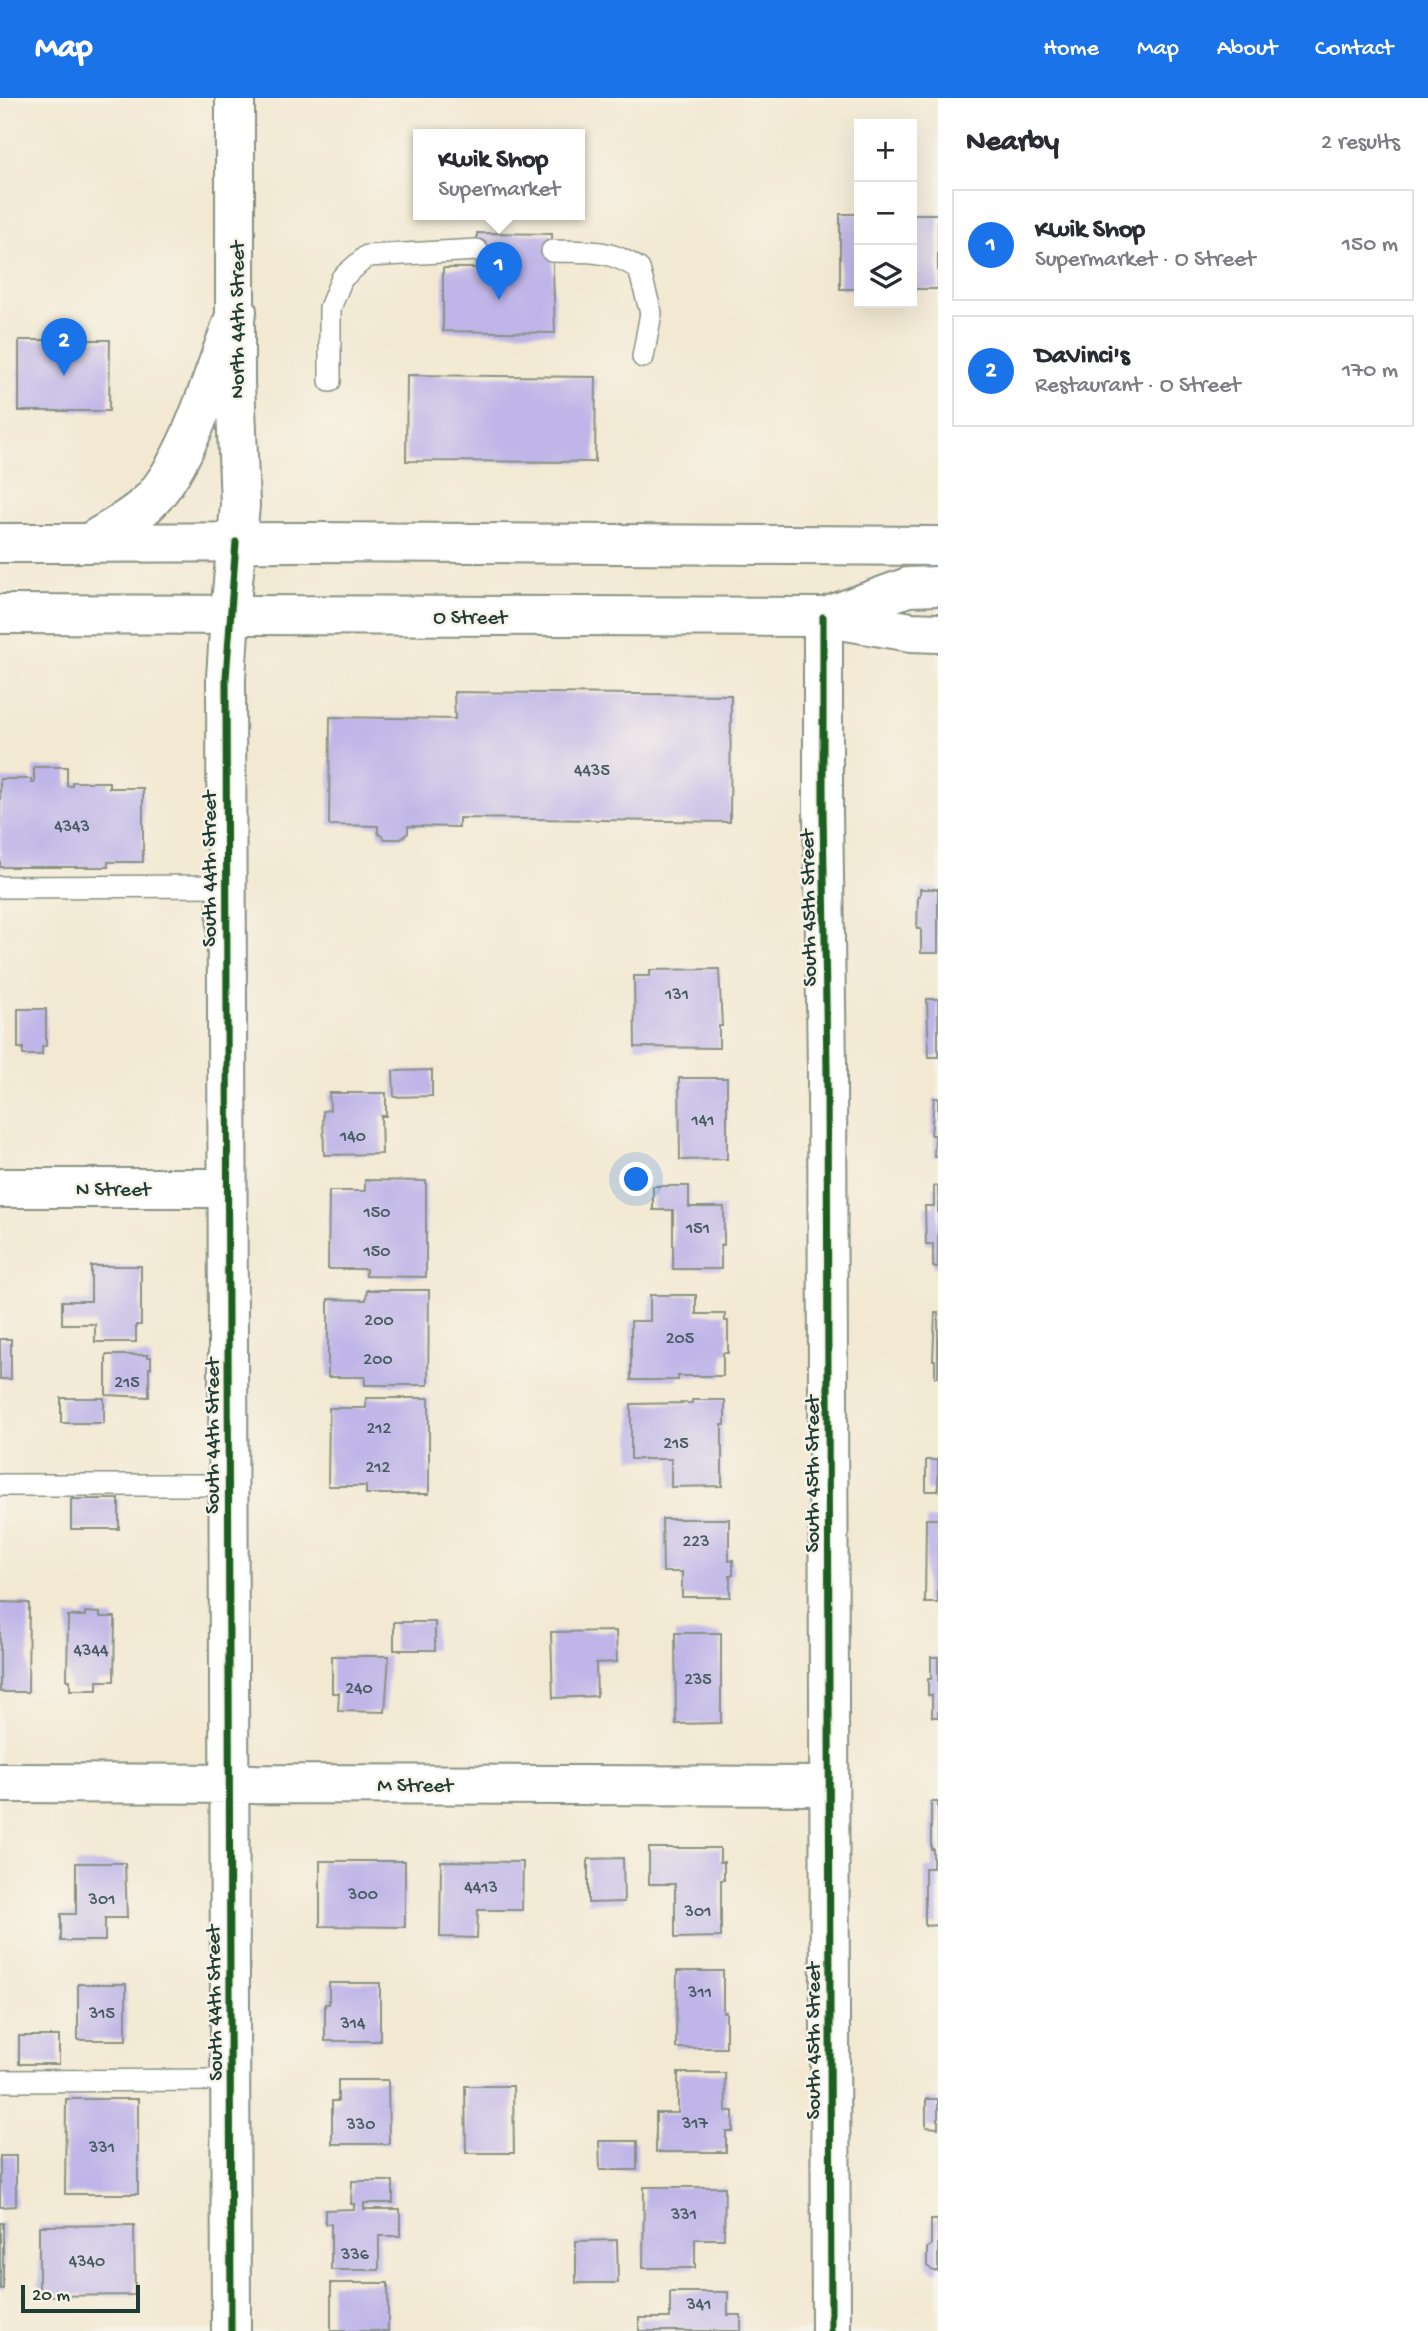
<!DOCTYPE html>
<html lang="en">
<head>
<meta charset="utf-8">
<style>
	:root { --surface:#fff; --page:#f2f2f3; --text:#2b2b33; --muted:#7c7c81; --line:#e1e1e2; --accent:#1a73e8 }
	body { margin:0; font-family:"Gochi Hand",sans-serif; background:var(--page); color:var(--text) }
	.controls { position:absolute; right:21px; top:21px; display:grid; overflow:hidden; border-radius:0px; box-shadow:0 7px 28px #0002 }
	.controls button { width:63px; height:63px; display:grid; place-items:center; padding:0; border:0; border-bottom:2px solid var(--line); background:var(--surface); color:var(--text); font:35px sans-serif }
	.scale { position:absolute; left:21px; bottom:18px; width:119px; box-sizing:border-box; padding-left:7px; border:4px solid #1f3d34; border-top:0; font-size:19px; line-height:24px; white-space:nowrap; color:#1f3d34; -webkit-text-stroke:5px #f7f3e8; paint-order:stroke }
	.you { position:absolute; left:637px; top:1082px; width:24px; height:24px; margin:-18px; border:5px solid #fff; border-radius:50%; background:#1a73e8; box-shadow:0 0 0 10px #1a73e833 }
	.badge { display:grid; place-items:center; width:46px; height:46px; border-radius:50%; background:var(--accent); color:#fff; font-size:23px; font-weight:700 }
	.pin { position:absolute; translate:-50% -58px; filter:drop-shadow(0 2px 4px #0008) }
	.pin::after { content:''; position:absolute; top:37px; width:24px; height:21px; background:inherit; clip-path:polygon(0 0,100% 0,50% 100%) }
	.popup { position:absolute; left:413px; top:31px; width:172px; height:91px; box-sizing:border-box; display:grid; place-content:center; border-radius:0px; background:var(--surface); filter:drop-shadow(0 2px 5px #0005); font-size:23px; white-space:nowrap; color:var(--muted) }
	.popup b { font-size:26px; color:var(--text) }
	.popup::after { content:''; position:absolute; left:50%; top:100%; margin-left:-14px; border:14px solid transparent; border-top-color:var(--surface) }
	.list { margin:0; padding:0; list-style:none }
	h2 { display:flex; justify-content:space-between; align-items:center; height:91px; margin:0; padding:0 28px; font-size:30px }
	h2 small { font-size:23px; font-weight:400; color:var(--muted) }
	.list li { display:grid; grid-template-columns:46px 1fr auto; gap:21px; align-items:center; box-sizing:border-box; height:112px; margin:0 14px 14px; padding:0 14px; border:2px solid var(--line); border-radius:0px }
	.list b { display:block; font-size:26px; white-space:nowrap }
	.list p { margin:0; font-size:23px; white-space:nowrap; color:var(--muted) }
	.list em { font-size:23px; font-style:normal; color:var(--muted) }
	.icon { flex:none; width:38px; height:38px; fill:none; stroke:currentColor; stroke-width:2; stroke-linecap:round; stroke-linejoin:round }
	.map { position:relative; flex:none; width:938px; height:2233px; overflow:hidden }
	header { display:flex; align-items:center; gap:42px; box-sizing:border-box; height:98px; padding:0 35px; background:var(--accent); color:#fff }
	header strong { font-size:33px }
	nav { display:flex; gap:38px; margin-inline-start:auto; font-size:24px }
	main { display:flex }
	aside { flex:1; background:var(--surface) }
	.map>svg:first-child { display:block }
</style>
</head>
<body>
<header>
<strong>Map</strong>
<nav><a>Home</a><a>Map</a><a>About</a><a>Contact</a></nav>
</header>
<main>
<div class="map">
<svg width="938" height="2233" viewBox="0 0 938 2233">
	<rect width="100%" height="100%" fill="#f7f3e8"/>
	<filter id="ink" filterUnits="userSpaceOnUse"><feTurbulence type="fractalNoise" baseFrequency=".0143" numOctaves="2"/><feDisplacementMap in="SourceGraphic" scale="14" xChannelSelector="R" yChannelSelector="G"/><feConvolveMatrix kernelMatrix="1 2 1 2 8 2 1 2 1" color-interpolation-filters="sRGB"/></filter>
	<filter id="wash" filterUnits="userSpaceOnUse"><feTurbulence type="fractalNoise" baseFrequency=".00686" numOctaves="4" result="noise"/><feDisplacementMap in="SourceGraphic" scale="28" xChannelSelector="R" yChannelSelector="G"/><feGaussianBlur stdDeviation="1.57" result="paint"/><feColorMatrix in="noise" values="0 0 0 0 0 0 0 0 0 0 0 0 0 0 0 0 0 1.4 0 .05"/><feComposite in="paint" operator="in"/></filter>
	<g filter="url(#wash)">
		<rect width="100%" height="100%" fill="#f3e9d3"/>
		<g id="blocks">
			<!-- building -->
			<path fill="#bfb5e8" d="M840,116h19v75h-19z
				M912,116h26v75h-26z
				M477,135l75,1 3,99 -112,-2v-63h34z
				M19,242h91l-1,71h-90z
				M407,277l189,2 -1,85 -189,-1z
				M454,594l277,3 -1,127 -271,-4v9l-51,-1v7l-7,6h-16l-7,-6v-7l-49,-1 1,-108 125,2z
				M34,669h33v19h5v-4h37v6h34v74h-35v5h-108v-88h31v4h3z
				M920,791h18v64h-17v-24h-4l1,-33h2z
				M719,871l3,57h-3v22l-84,-1 -1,-71h16v-6z
				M927,901h11v58h-9z
				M18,911h28v37h-4v9h-19v-7h-5z
				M432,972v26l-38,1 -1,-26z
				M679,980h48v81l-47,1z
				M329,995h57v23h-5l1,38 -58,1 -1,-44 7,-1z
				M934,1000h4v59h-4l1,-22h-4z
				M365,1082l61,1v96l-60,-1v-7h-38l1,-78h36z
				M653,1088h36v21h35v38h-3v24h-48v-59h-20z
				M934,1088h4v81h-5v-23h-7l-1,-38h9z
				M91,1168h50v59h-5v17h-41v-18h-33v-23h29z
				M367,1192h62l-1,95h-63v-8h-37v-78l38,1z
				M650,1197h46v19h29v7h3v32h-5v23h-45v4h-47v-59h19z
				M935,1215h3v64h-3v-17h-2z
				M0,1241h11v40h-11z
				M106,1257h42v2h3v11h-2v29l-43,-2z
				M61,1300h43v25h-43z
				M366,1300h63v96h-63v-8h-38l1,-78h37z
				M692,1302h33v25h-3v61l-51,1v-28h-40v-55l61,-1z
				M926,1362h12v31h-12z
				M71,1401h48v30h-48z
				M662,1421h67v42l4,-1v15h-3v22h-48v-25h-19z
				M926,1421h12v84h-13z
				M0,1504l29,1 -1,89h-28z
				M85,1514l15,1v4h15l-1,64h-17v9h-27v-10h-3l1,-64h17z
				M394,1524h41v28h-41z
				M616,1533l1,31 -21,1 1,33 -44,2 -2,-66z
				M675,1535h46v90l-45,1z
				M332,1558h57l-4,56 -47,-1 1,-18h-7z
				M931,1559h7v60h-6v-22h-4v-16h3z
				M931,1704h7v123l-13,1v-58h8v-19h-2z
				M649,1750h71v14h4v18h-3v57l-46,1v-54h-26z
				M623,1760l1,44 -36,1v-44z
				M320,1763h85v66l-85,-1z
				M441,1763l82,1 -1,48h-44l-1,28 -37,-1z
				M76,1765h49l2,55h-22v23h-44v-27h15z
				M677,1873h46v41h3v36h-50z
				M329,1885h51v58h-55v-37h4z
				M78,1886h48v56h-48z
				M19,1938h40v28h-40z
				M678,1975h47l1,38h7v20h-7v21h-70v-39h22z
				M338,1982h50l1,64h-57v-43h6z
				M465,1988h48l1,67h-48z
				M66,2001h72v95h-73z
				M926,2001h12v29l-12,-1z
				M599,2043h38v29h-37z
				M0,2058h16v50l-16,1z
				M352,2083h41v22h-29v6h36v27h-21v34h-48v-46h-6v-14l29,-1v-5h-3z
				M644,2089h81l-1,52h-29v29h-52z
				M931,2122h7v51h-5l-6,-5v-18l4,-3z
				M0,2125h3v66h-3z
				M134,2127l1,70 -96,1v-70z
				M617,2142l1,43h-42v-42z
				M331,2185h57v48h-57z
				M670,2194h58v23h13v16h-102v-13h31z"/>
		</g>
	</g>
	<g filter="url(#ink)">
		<use href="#blocks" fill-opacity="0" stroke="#899384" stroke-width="2"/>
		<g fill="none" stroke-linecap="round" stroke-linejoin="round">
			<!-- service casing -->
			<g stroke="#899384" stroke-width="24">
				<path id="service" d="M552,153c36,1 56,-3 87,18l12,44 -8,44
					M330,283v-73l12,-30 25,-22 110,-6
					M0,789l226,-1
					M0,1387h228
					M0,1983l232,-1"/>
			</g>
			<!-- minor casing -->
			<g stroke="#899384" stroke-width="42">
				<path id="minor" d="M230,517l-4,63 5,1653
					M823,519v194l4,257 4,1263
					M0,1090h226
					M0,1685l829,3"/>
			</g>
			<!-- secondary casing -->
			<g stroke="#899384" stroke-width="42">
				<path id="secondary" d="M230,517l10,-110 -5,-123v-284"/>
			</g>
			<!-- primary casing -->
			<g stroke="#899384" stroke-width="42">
				<path id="primary" d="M0,445l307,-1 631,4
					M89,445c20,-13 46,-26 62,-43 40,-43 64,-133 86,-189
					M0,516l823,3 88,15 27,1
					M825,519l83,-30 30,-1"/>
			</g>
			<!-- service -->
			<use href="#service" stroke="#fff" stroke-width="21"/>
			<!-- minor -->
			<use href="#minor" stroke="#fff" stroke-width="38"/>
			<!-- secondary -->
			<use href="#secondary" stroke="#fff" stroke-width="38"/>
			<!-- primary -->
			<use href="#primary" stroke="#fff" stroke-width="38"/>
			<!-- cycleway casing -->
			<g stroke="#f7f3e8" stroke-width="11">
				<path id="cycleway" d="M823,519v194l4,257 4,1263
					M231,2233l-5,-1653 10,-136"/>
			</g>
			<!-- cycleway -->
			<use href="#cycleway" stroke="#1b5e20" stroke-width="7"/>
		</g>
	</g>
	<g text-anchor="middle" stroke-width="5" stroke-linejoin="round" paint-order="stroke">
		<!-- number labels -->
		<g font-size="18" fill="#475b61">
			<text x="592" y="677">4435</text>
			<text x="72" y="733">4343</text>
			<text x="677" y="901">131</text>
			<text x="703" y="1027">141</text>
			<text x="353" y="1043">140</text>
			<text x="377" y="1119">150</text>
			<text x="698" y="1135">151</text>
			<text x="377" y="1158">150</text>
			<text x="379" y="1227">200</text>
			<text x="680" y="1245">205</text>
			<text x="378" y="1266">200</text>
			<text x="127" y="1289">215</text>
			<text x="379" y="1335">212</text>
			<text x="676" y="1350">215</text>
			<text x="378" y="1374">212</text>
			<text x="696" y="1448">223</text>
			<text x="91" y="1557">4344</text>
			<text x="698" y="1586">235</text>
			<text x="359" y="1595">240</text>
			<text x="481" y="1794">4413</text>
			<text x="363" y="1801">300</text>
			<text x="102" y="1806">301</text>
			<text x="698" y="1818">301</text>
			<text x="700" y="1899">311</text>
			<text x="102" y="1920">315</text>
			<text x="353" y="1930">314</text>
			<text x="695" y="2030">317</text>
			<text x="361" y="2031">330</text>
			<text x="102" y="2054">331</text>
			<text x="684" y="2121">331</text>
			<text x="355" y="2161">336</text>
			<text x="87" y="2168">4340</text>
			<text x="699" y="2211">341</text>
		</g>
		<!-- street labels -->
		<g font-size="21" fill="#1f3d34" stroke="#f7f3e8">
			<text transform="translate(236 222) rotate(-90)" y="7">North 44th Street</text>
			<text x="470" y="525">O Street</text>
			<text transform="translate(208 771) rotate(-90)" y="7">South 44th Street</text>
			<text transform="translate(807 810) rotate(-91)" y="7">South 45th Street</text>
			<text x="113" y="1097">N Street</text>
			<text transform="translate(211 1338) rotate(-90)" y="7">South 44th Street</text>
			<text transform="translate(811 1376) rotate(-90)" y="7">South 45th Street</text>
			<text x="415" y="1693">M Street</text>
			<text transform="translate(213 1905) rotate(-91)" y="7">South 44th Street</text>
			<text transform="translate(812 1943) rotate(-90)" y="7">South 45th Street</text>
		</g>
	</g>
</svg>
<div class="controls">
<button>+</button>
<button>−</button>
<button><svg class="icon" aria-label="layers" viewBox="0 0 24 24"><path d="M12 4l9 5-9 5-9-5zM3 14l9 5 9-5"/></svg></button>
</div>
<div class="scale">20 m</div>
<div class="you"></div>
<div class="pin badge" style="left:499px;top:202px">1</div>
<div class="popup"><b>Kwik Shop</b>Supermarket</div>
<div class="pin badge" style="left:64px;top:278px">2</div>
</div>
<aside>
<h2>Nearby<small>2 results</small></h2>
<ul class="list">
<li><span class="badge">1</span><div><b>Kwik Shop</b><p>Supermarket · O Street</p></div><em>150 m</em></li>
<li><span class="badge">2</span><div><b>DaVinci's</b><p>Restaurant · O Street</p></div><em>170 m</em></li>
</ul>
</aside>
</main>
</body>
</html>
